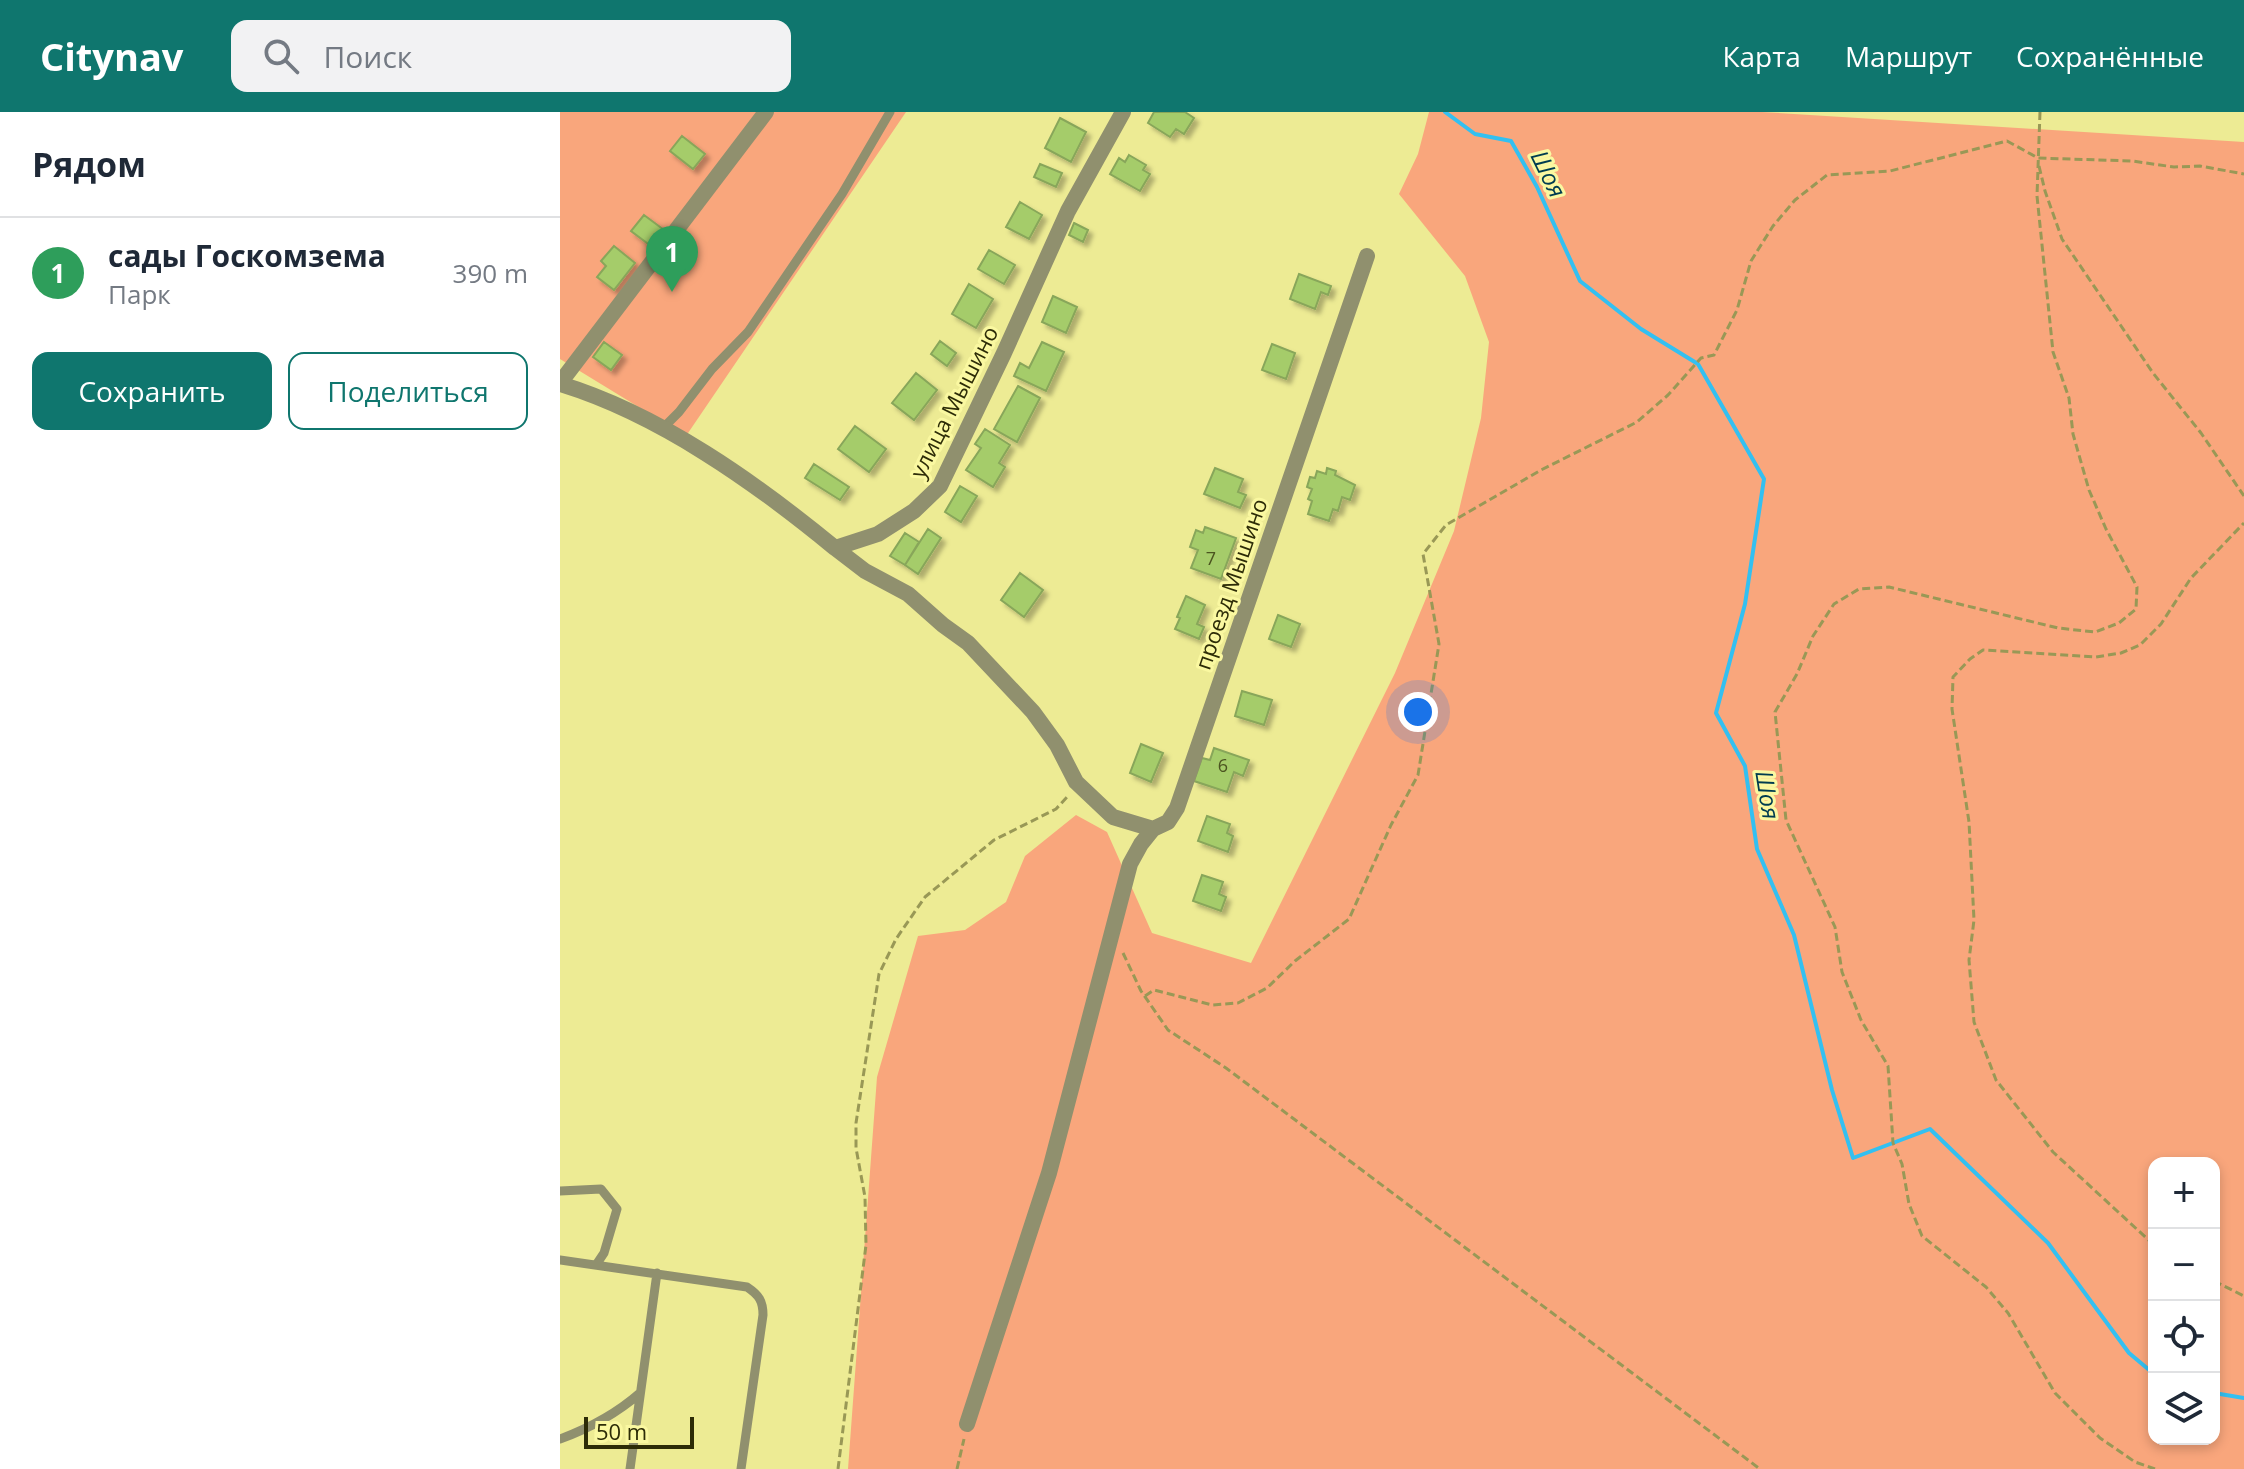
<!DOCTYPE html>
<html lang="ru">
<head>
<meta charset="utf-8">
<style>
	:root { --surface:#fff; --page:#f2f2f3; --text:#1f2937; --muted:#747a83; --line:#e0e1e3; --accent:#0f766e }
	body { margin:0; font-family:"Open Sans",sans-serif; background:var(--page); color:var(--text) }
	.controls { position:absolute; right:24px; bottom:24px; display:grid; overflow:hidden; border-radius:16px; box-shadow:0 4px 12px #0003 }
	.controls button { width:72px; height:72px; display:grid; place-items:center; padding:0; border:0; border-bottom:2px solid var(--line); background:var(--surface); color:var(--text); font:40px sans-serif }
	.scale { position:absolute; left:24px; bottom:20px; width:110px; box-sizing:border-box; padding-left:8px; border:4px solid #2d2c07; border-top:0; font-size:22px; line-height:28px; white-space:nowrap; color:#2d2c07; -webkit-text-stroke:6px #faf8a1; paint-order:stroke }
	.you { position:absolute; left:858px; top:600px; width:28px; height:28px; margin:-20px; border:6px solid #fff; border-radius:50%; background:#1a73e8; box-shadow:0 0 0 12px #1a73e833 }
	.badge { display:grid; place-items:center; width:52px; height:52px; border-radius:50%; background:var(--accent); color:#fff; font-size:26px; font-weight:700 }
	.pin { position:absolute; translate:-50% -66px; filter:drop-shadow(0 2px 4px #0008) }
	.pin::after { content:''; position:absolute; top:42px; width:28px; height:24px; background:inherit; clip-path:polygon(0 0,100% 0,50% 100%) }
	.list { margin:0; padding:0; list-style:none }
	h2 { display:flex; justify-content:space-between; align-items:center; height:104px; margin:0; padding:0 32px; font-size:34px }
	h2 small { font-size:26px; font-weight:400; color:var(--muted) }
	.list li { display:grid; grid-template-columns:52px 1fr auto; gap:24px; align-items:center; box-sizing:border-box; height:112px; padding:0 32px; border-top:2px solid var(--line) }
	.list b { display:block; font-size:30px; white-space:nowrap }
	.list p { margin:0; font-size:26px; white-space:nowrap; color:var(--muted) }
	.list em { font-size:26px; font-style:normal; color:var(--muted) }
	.actions { display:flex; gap:16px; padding:24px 32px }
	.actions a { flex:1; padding:18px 0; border:2px solid var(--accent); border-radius:16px; text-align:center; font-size:28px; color:var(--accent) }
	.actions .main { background:var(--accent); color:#fff }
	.icon { flex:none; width:44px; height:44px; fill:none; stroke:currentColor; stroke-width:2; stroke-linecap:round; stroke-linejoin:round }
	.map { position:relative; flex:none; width:1684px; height:1357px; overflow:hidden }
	header { display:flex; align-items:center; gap:48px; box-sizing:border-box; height:112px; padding:0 40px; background:var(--accent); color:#fff }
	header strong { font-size:38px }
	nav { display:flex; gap:44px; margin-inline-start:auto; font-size:28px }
	.search { width:560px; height:72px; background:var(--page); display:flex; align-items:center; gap:20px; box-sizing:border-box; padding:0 28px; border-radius:16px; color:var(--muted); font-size:30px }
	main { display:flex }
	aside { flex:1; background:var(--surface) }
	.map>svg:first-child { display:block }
</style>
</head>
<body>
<header>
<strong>Citynav</strong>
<div class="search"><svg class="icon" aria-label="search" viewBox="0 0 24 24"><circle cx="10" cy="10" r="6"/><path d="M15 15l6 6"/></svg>Поиск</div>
<nav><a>Карта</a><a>Маршрут</a><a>Сохранённые</a></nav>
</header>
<main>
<aside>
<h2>Рядом<small></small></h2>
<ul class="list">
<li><span class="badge" style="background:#2e9e5b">1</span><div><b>сады Госкомзема</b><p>Парк</p></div><em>390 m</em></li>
</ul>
<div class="actions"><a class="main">Сохранить</a><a>Поделиться</a></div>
</aside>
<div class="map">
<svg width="1684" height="1357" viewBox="0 0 1684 1357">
	<defs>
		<filter id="shadow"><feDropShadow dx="4.5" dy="4.5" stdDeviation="2" flood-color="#0004"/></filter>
	</defs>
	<rect width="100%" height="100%" fill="#edeb94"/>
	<!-- green -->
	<path fill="#f9a67c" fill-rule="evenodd" d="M0,0h346l-220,324 -126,-77z
		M869,0h333l482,30v1327h-1396l29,-392 41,-141 47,-6 41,-28 19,-46 51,-41 31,17 45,101 99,30 144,-290 59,-142 27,-113 8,-76 -24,-66 -66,-82 19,-40zM1594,1051h60v276h-60z"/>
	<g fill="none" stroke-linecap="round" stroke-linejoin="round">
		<!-- stream -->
		<path stroke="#33c0f1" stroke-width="4" d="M885,0l30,22 36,7 26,46 43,94 61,48 57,35 66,115 -19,125 -29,109 29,53 12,83 37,86 38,155 21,68 77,-29 118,114 81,110 25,21
			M1654,1281l30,5"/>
	</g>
	<!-- building -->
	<path fill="#a5cc6a" stroke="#88a65a" stroke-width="2" filter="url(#shadow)" d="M594,0h31l9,6 -10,16 -8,-5 -6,8 -22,-14z
		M500,6l26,14 -15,30 -26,-14z
		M122,24l23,18 -12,15 -23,-18z
		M569,43l17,10 -3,5 7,4 -10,17 -30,-17 9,-16 6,4z
		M480,52l22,9 -6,14 -22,-10z
		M460,90l22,13 -13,24 -23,-12z
		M84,103l20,15 -13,16 -20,-15z
		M514,111l14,7 -5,12 -14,-7z
		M54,134l21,17 -21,27 -17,-13 9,-11 -5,-5z
		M429,138l26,15 -11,19 -26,-15z
		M739,162l32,12 -3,9 -7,-3 -6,17 -25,-10z
		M409,172l24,15 -17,29 -24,-14z
		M493,184l24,11 -11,26 -24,-11z
		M380,229l16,12 -9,13 -16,-12z
		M44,230l18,13 -11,15 -18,-13z
		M482,230l22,10 -18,39 -32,-15 6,-13 9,5z
		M712,232l23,9 -9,26 -24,-9z
		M356,261l21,17 -23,30 -22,-17z
		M458,274l22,12 -23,44 -23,-13z
		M295,314l31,23 -17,23 -31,-23z
		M425,317l25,16 -11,18 6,4 -12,20 -27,-17 15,-22 -6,-4z
		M254,352l35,23 -9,13 -35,-22z
		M655,356l28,11 -5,13 8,3 -6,13 -36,-14z
		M767,356l9,3 -1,4 20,10 -5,15 -8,-3 -4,14 -5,-2 -4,12 -21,-7 4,-13 -4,-2 4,-10 -5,-2 3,-10 5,1 2,-7 9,3z
		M400,374l17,10 -16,26 -16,-10z
		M645,415l31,11 -15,41 -30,-11 7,-18 -8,-3 6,-17 7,3z
		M368,417l13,9 -23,36 -13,-9z
		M345,421l14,9 -14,23 -15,-9z
		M460,461l23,17 -19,27 -23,-17z
		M626,484l19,9 -8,19 7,3 -5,12 -24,-10 5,-11 -3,-1z
		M718,503l22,9 -9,23 -22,-8z
		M682,579l30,9 -8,25 -29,-9z
		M581,632l22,9 -12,29 -21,-9z
		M654,636l35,12 -6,16 -9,-4 -7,20 -33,-11 8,-23 8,2z
		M647,704l23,8 -3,9 6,3 -5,16 -30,-11z
		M642,763l21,7 -4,12 7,3 -5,14 -28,-10z"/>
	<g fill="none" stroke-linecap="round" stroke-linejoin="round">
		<!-- path -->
		<path stroke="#999856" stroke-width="3" stroke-dasharray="8 4" stroke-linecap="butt" d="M1480,0l-3,84 16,156 16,46 4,36 16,56 17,39 31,58 -1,22 -17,14 -24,9 -37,-4 -169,-41 -30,2 -25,15 -21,32 -16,38 -22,38 11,108 49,107 7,45 19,48 27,46 5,77 9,21 7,40 13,32 64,51 22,26 47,80 45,45 35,24 20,7
			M1479,54l6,25 17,48 91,134 48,60 43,63
			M563,841l18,38 27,39 58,38 534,401
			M585,884l9,-6 58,15 26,-2 29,-15 28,-27 54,-42 42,-94 27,-50 21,-131 -16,-90 23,-29 95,-55 96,-48 31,-27 33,-37 13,-3 23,-45 14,-49 22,-35 22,-26 32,-25 63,-4 117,-30 31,17 94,3 42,6 26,-1 44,8
			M1594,1133l-101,-93 -57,-72 -22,-58 -5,-62 5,-40 -5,-98 -17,-113 1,-32 17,-18 13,-9 113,7 25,-4 19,-8 21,-21 30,-46 53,-55
			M1654,1169l30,15
			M278,1357l28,-224 -1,-48 -9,-49v-25l23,-149 17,-35 29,-42 69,-57 62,-31 12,-13
			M397,1357l7,-30"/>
		<!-- lane -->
		<path stroke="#90906e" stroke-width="9" d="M102,317l17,-17 33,-43 36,-37 94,-138 48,-82
			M0,1079l41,-2 16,20 -13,44 -8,12
			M0,1148l187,27c12,8 16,14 16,28l-22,154
			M0,1327c30,-11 56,-25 80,-46
			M70,1357l27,-196"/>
		<!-- street -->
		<path stroke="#90906e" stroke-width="16" d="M0,271l206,-271
			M0,272c99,30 196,99 275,164l43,-14 36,-23 26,-25 64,-133 64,-142 55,-99
			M275,436l30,23 43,23 35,31 25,18 65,69 24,33 19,37 37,35 40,12 15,-7 9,-14 190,-552
			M407,1312l82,-251 81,-309 11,-20 12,-15"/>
	</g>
	<g text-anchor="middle" stroke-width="6" stroke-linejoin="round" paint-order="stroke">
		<!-- number labels -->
		<g font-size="18" fill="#4b5420">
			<text x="651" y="453">7</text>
			<text x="663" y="660">6</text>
		</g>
		<!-- street labels -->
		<g font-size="22" fill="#2d2c07" stroke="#faf8a1">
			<text transform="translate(394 290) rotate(-63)" y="8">улица Мышино</text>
			<text transform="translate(671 472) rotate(-71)" y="8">проезд Мышино</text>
		</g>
		<!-- water labels -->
		<g font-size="24" font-style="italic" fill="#003c50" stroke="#faf8a1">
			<text transform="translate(988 62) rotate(64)" y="8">Шоя</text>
			<text transform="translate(1207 683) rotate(81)" y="8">Шоя</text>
		</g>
	</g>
</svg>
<div class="controls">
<button>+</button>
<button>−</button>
<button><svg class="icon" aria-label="locate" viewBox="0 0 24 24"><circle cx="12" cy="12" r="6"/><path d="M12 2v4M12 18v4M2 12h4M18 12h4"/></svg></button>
<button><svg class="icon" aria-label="layers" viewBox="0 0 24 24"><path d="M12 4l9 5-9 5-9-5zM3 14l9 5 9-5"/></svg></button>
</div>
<div class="scale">50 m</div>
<div class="you"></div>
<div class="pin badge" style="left:112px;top:180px;background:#2e9e5b">1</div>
</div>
</main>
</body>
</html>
